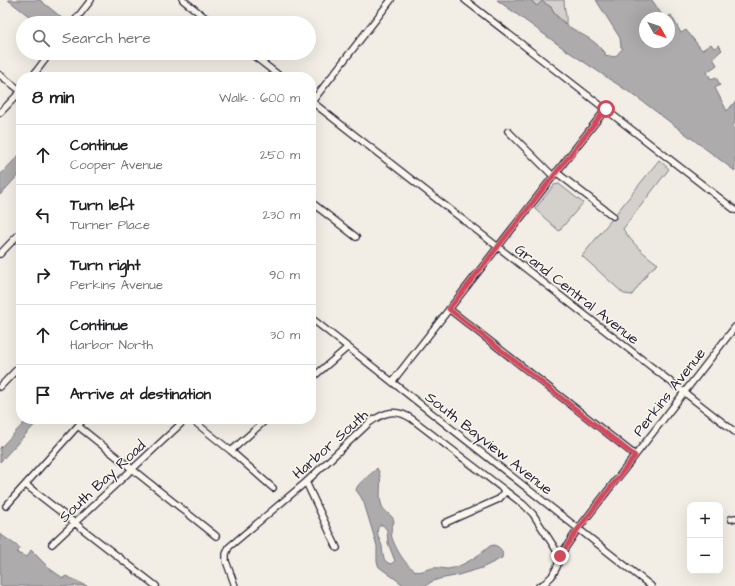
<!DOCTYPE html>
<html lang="en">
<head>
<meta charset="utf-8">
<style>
	:root { --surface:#fff; --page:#f2f2f2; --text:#202124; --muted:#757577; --line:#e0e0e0 }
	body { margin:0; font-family:"Architects Daughter",sans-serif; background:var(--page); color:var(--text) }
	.controls { position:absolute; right:12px; bottom:12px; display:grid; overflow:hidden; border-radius:8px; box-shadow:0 4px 16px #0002 }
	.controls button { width:36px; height:36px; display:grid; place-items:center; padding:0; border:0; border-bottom:1px solid var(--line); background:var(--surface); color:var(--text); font:20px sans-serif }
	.compass { position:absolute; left:639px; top:12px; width:36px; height:36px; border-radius:50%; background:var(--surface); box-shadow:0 4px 16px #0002; rotate:130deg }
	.stop { position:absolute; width:12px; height:12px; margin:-9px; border:3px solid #d1495b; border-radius:50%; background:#fff }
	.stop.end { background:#d1495b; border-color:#fff; box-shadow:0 1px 4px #0008 }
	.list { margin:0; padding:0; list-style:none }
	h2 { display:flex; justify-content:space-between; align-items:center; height:52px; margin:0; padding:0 16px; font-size:17px }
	h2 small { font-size:13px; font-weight:400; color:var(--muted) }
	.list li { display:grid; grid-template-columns:26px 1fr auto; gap:12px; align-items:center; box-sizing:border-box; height:60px; padding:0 16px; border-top:1px solid var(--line) }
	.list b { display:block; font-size:15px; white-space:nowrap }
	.list p { margin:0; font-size:13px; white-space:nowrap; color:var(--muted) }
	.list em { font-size:13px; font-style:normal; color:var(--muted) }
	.icon { flex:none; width:22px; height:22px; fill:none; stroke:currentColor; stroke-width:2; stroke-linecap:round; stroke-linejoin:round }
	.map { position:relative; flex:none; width:735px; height:586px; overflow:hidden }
	.search { position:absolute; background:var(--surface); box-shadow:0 4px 16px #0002; left:16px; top:16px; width:300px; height:44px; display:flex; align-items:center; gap:10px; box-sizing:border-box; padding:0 14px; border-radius:22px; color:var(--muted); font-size:15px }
	.panel { position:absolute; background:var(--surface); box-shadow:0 4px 16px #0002; left:16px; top:72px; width:300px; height:352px; border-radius:16px }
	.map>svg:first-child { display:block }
</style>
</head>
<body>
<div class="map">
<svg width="735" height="586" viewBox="0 0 735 586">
	<rect width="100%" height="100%" fill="#f2eee5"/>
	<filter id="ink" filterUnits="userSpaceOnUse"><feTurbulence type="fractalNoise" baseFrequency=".025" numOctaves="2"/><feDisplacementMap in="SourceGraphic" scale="8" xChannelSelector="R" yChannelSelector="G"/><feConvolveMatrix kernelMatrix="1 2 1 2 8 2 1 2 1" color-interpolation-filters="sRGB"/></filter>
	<g filter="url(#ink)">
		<!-- green -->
		<path fill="#d4d1cc" stroke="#7b7a84" d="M530,0h34c0,9 3,16 2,24l-12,-11 -3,-6 -14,-1z
			M659,160l10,9 -46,60c9,14 22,26 35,35l-8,6 -18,25 -8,-1 -42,-38z
			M559,184l24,19 -24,28 -24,-22 19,-24z"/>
		<!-- water -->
		<path fill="#aeabad" stroke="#76747f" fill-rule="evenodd" d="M8,0h32l21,17 -4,6h-19z
			M497,0h33l7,6 5,-5 9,6c6,17 30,25 43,35 5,3 6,8 11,10v3l10,2 8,-9 -2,-1 -1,-9 -24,-38h56l12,18h-19v24h24v-24h-3l5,-3 10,18 5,-3 16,20 9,-6 3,4 5,-3 3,5 -9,8 4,7 -10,7 4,7 5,-2 4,8 -5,3 12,23 8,-9v21l-2,3 2,2v43l-97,-73 -75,-50z
			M21,153v19l-21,23v-20z
			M28,419h12l-40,43v-14z
			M377,468c7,12 1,23 4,35 2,10 11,10 13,18 -1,4 -3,7 -3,12 1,10 14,33 24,37v1c6,2 11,-2 18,-3 5,-1 10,1 15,1 15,-2 31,-14 42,-23l4,-1c6,2 10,6 8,13l-20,10 -27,8 -16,3 -8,3 -5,4h-21l-26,-19 -2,-5v-16l-13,-43 -3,-6 -5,-7c1,-7 15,-15 21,-22zM380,525h3l4,5 1,13 7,18 -4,3c-9,-2 -8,-11 -9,-18 -2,-7 -8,-15 -2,-21z
			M0,534l20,14 -3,5 10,4 4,-7 19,19 13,9 3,-2 21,10h-87z"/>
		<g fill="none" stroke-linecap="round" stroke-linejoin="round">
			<!-- minor casing -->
			<g stroke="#22223b" stroke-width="8">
				<path id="minor" d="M183,0l29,23
					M465,0l270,210
					M73,23l18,-23
					M250,53l31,24
					M0,75l21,16
					M32,77l18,-24
					M311,101l424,331
					M311,103l80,-103
					M0,113l21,-22
					M508,131l45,45
					M556,172l57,44
					M311,202l45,35
					M0,254l21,-22
					M449,309l186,146
					M311,318l340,268
					M311,379l37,-32
					M392,382l214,-273
					M0,387l21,-22
					M191,419l40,32 42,37
					M78,426l138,110
					M231,451l36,-32
					M306,482l31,66
					M26,485l130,101
					M6,506l78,-87
					M731,519l4,-1
					M445,523l54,-24 7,-8
					M52,544l134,-125
					M235,586l-9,-25v-7l3,-7 77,-65 63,-59c15,-11 27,-15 43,-4l112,86 9,9 27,42
					M539,586l6,-3 7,-7 5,-9 3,-11 18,-27 157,-202"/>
			</g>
			<!-- minor -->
			<use href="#minor" stroke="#fbf7ec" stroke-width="5.5"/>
		</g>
	</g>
	<g fill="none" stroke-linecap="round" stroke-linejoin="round" filter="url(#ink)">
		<!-- route -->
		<path stroke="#d1495b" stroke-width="5" d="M560,556l18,-27 57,-73 -186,-147 157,-200"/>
	</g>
	<g text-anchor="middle" stroke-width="3" stroke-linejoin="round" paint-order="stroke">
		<!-- street labels -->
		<g font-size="15" fill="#22223b" stroke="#fbf7ec">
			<text transform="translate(577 294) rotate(38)" y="5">Grand Central Avenue</text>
			<text transform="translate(669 392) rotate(-52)" y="5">Perkins Avenue</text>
			<text transform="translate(489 443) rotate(38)" y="5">South Bayview Avenue</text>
			<text transform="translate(330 444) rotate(-42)" y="5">Harbor South</text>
			<text transform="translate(102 481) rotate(-43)" y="5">South Bay Road</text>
		</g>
	</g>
</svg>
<div class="controls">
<button>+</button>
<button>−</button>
</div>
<svg class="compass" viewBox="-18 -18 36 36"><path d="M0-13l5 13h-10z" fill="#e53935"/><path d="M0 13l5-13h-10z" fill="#757577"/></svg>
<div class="stop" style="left:606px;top:109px"></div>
<div class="stop end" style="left:560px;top:556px"></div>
<div class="search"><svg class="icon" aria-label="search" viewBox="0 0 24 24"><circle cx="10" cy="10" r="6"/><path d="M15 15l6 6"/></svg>Search here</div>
<section class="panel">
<h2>8 min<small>Walk · 600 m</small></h2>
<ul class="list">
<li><svg class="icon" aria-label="ahead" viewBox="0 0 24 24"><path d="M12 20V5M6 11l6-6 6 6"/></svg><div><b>Continue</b><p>Cooper Avenue</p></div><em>250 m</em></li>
<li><svg class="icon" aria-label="left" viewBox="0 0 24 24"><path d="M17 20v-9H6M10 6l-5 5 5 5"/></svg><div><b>Turn left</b><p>Turner Place</p></div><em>230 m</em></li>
<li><svg class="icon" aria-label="right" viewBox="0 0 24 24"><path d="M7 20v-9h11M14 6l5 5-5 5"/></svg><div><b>Turn right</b><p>Perkins Avenue</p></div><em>90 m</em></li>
<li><svg class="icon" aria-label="ahead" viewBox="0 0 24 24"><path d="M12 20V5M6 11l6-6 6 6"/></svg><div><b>Continue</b><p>Harbor North</p></div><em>30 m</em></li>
<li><svg class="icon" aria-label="arrive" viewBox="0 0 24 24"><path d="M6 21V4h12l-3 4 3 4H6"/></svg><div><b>Arrive at destination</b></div></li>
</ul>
</section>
</div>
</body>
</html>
